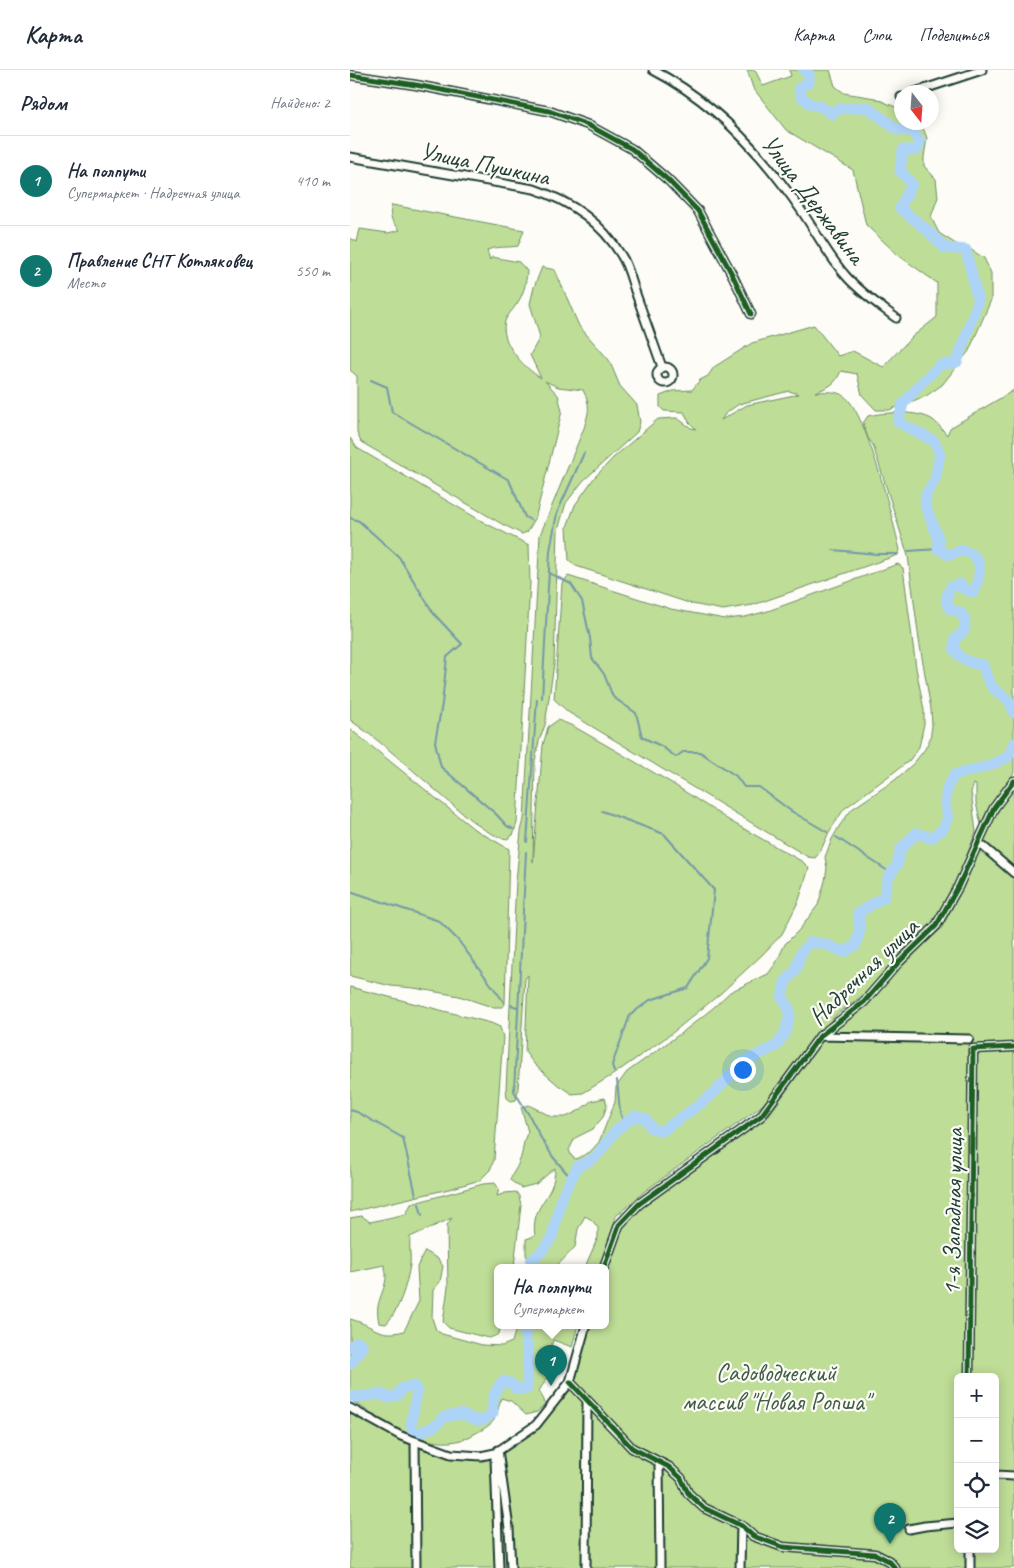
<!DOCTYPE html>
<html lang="ru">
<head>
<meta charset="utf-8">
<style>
	:root { --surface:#fff; --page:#f2f2f3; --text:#1f2937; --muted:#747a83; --line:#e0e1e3; --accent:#0f766e }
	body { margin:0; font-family:Caveat,sans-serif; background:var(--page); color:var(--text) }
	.controls { position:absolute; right:15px; bottom:15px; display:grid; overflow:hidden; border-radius:8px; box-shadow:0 2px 12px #0003 }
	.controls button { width:45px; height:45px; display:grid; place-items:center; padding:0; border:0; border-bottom:1px solid var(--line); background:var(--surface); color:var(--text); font:25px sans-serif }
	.compass { position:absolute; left:544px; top:15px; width:45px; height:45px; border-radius:50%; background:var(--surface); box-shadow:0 2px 12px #0003; rotate:163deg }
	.you { position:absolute; left:392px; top:999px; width:18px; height:18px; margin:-12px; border:4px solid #fff; border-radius:50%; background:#1a73e8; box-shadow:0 0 0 8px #1a73e833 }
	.badge { display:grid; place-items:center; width:32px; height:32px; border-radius:50%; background:var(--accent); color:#fff; font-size:16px; font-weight:700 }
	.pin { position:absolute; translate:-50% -41px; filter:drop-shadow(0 1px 2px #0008) }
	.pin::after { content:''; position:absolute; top:26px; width:18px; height:15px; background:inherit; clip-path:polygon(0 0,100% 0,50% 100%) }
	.popup { position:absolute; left:144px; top:1194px; width:115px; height:65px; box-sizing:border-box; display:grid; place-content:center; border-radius:8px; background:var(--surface); filter:drop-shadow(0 1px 4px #0005); font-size:16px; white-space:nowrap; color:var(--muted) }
	.popup b { font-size:19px; color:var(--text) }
	.popup::after { content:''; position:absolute; left:50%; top:100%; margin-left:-10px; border:10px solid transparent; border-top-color:var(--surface) }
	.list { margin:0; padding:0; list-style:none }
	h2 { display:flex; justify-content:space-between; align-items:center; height:65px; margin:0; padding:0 20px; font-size:21px }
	h2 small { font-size:16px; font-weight:400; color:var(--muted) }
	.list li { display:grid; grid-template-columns:32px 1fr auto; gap:15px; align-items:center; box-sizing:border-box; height:90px; padding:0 20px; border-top:1px solid var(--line) }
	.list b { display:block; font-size:19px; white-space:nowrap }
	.list p { margin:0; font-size:16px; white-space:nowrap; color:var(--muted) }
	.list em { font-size:16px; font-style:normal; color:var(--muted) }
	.icon { flex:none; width:28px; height:28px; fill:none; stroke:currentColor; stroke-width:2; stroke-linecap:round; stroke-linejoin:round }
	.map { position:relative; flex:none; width:664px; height:1498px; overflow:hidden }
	header { display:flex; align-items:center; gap:30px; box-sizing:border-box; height:70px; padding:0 25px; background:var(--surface); border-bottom:1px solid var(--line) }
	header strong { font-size:24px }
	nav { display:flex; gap:28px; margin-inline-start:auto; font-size:18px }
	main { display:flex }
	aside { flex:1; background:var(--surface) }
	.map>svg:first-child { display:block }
</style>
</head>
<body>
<header>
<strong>Карта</strong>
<nav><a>Карта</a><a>Слои</a><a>Поделиться</a></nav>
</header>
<main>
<aside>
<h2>Рядом<small>Найдено: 2</small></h2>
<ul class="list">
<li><span class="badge">1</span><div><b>На полпути</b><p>Супермаркет · Надречная улица</p></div><em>410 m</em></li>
<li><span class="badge">2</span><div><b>Правление СНТ Котляковец</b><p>Место</p></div><em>550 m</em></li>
</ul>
</aside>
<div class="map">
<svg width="664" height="1498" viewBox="0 0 664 1498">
	<rect width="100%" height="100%" fill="#fdfcf7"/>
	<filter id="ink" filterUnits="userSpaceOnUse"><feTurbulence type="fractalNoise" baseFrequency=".02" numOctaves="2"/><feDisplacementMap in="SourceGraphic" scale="10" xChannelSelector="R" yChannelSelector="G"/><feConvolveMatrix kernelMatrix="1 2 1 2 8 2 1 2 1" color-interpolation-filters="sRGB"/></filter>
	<g filter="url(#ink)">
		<!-- green -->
		<path fill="#bedd96" stroke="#6e8d65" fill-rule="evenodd" d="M397,0h8l8,16 28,-10 -2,-6h41l5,16 9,7 31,5 18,8 8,2 1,14 19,1 6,15 -3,19v9l12,13 2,18 -7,20 8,16 17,11 9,2 19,12 7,15v27l-22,51 -27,34 -16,11 -37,14h-13l-14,-15 -5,-21 -16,-3c-6,14 -12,16 -26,21 9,0 20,-2 29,4 22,14 49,125 56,154l-2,5 -145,50 -30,5 -31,-6 -116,-38 -7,-6 -2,-33 8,-22 19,-27 19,-20 45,-39 19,-1 14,10 5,1 -7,-7 -5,-10 -20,-1 -4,-4v-11l13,-5 19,-1 8,-10 8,-4 6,-9 38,-24 62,-18 24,31 15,-5 30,16 29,-30 25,-20v-34l-39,-28 -32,-30 -13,-55 -67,-40 -33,-42zM439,321l10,3 -52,11 -26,15 5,-7 13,-9z
			M42,135l132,25 -6,16c-11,2 -20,0 -31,4l3,10 2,-3 27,5 8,9c-1,13 -3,23 -11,34 -3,5 -9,10 -11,16 -6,21 19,47 36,57l-11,-23 10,-18 -10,-33 4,-17 8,-20 13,3 24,56 30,34 11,26 17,19 3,17 -3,10 -54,49 -17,22 -8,27 -4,134 -9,61 -6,16 -4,20 -2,101 10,-117 5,-18 10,-7 15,6 97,56 60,39 73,41 6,6 -10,32 -17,34 -20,21 -41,38 -50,41 -57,40 -31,19 -11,1 -14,-9 -23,-20 -10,-13 3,-77 -3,4 -7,110 -2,11 -5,1 -4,-3 -1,-8 10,-209 5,-50 3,-12 16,-284 44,-107c5,-17 7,-22 -1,-38l-25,-3 -13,-6 13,14 4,16 -27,108 -8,13 -5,2 -20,-10 -141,-82 -4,-9v-57l-7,-6v-132l7,4 3,-13 28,4 12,-3c-8,-9 -12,-12 -8,-25z
			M664,320v383l-25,35 -8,16 -5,-21v-18l-2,-1 -3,8 5,40 -21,53 -19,34 -70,74 -29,21 -17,18 -31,39 -17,25 -13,12 -114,83 -29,25 -9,34 -7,17h-15l13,-30v-9l-6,-8 -7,-4 -7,13 -3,18 -19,20h-23l-7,-12v-16l9,-3c-5,-33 20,-36 20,-68l-19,16 -15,4 -11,-8c2,-7 7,-11 9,-18 5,-10 3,-21 9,-30l-7,-25 8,-2 23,12h14l14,-7 11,-9 14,-3 2,7 -4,12 -10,12 -18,9 -6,12 3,7 4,2 14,-7 9,-10 16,-40 1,-15 11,-15 57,-41 29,-23 17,-16 38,-18 8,-11 9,-19 15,-15 18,-24 7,-24 2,-13 -2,-11 7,-18 8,-14 12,-16 43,-29 19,-17 11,-14 5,-10 2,-13 -1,-17 -12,-69 -11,-84 -35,-111 -5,-7 -5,-15 5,-7c17,-4 50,-6 65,4 5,4 10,10 14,15l3,-7z
			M0,368l7,10 128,75 44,22 1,38 -13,240 -4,12 -6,4c-23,-4 -49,-30 -67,-45 -29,-25 -58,-52 -90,-74z
			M548,494l5,4 13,100 8,42v14l-5,23 -10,14 -65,48 -15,23 -9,20 -5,6 -7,-1 -240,-145 -14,-13 8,-116 6,-7 103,33 54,10 20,-2 23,-6z
			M0,659l124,100 35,20 -4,155 -2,3h-11l-33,-11 -45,-8 -23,-2 -41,-10z
			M664,718v780h-664v-154l49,26 51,18 31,2 16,-4 42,-28 36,-47 15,-56h15v-46l18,-52 20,-20 124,-89 57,-80 44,-33 32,-39 41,-37 21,-40 23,-55 13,-24zM608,1307h37v172h-37z
			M0,917l141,36 9,4 3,10 -9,123 -4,10 -10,10 -31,9 -99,23z
			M145,1113l4,6 -2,7 8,-3 11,-1 3,4 2,9 -7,62h-17v58h4l-2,9 -9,4 -6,-1 -35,-9 -6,-6 5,-35 -1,-62 5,-7 -42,19c-1,10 1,19 0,28 -3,19 -11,46 -24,59l-7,-1c-1,-5 -2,-12 -1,-17 3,-15 12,-25 6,-41l-34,7v-54l12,-2 8,6 36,-8 5,-10 72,-20z
			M75,1181l13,8 5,7 -3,16 -7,8 -1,28 4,12 6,4 40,11 20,1 10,-4 5,-17h61l-6,22 -19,-7 -6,21 1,15 -9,15 5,9 1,5 -8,7 -11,3 -15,-14 -10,-3c-2,7 -3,15 -7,22 -3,5 -12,10 -18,13 -42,27 -90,-12 -126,-33v-81c24,6 28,19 54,12l15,-30 -2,-34z"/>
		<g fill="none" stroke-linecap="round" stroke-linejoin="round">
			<!-- stream -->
			<path stroke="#7498a9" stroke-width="2" d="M21,310l16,7 5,25 117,68 16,37 7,4
				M0,448l9,3 40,36 35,57 28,30 -15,13 -5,47 -7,38 6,25 55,47 11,12 6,3
				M483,480l44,4h20
				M558,481l30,-2
				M199,503l22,11 11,17 8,37 2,20 12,16 9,23 23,16 6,24 19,9 15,11 7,-5h17l36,24 8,11h15l32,24 36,21
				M192,628l8,-147 7,-38 27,-60
				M252,741l62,23 50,56 -7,68 -19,30 -38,12 -20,15 -18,50 2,7
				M486,767l55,36
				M177,772l10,-143
				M176,782l-12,239 15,24 12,23 12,19 18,21
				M0,821l89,30 19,19 46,62
				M161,935l6,2
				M267,1010l3,32 4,12
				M0,1040l7,2 46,26 13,57
				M69,1134l3,11"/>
			<!-- river -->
			<path stroke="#add4f7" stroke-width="11" d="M453,0l6,4v8l-10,6 2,8 9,8 10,2 12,8 6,-5 29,-2 31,23 14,1 8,11 -3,8h-14l-3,21 12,13 -12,24 27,22 18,18 21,2 12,51 -21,61 -17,3 -19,18 -18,21 -5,18 36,19 6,13 -5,26 -9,14 -1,11 14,35 -1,9 11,6 14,-5c3,2 9,3 11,6 10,9 4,25 0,36l-9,-2 -5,-6 -9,3c-5,9 -7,15 0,23l9,2 5,8 -1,11 -9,8 -1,10c7,11 16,14 29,16 2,7 5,17 10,23 10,10 18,9 21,25
				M181,1197v-6l12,-11 9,-13 10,-41 16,-30c20,-7 23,-16 35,-32 5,-7 15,-13 22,-18l11,3 5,9 11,3 34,-24 19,-15 28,-30 33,-16 9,-13 5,-20 -3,-9 -5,-6 3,-16 11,-12 5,-17 10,-11 14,2 19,8 12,-7 4,-16 -2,-16 26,-16 4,-19 10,-15 2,-13 16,-17 15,5 12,-9 5,-12 -3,-12 2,-17 7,-13 34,-9 20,-9 6,-14
				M0,1277l7,-5 4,1 2,4 -13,17
				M0,1326l5,1 27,-3 5,4 11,-3 4,-7 13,-2 2,6 -6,32 1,5 3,4 7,-1 14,-7 8,-8 17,-3 15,6h8l9,-7c-1,-16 0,-20 10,-32l8,2 5,6h11l1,-32 -3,-25 3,-7"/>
			<!-- minor casing -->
			<g stroke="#1f3d34" stroke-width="11">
				<path id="minor" d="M303,0c62,32 111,85 150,143 14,21 26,44 43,63 14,16 33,29 50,42
					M0,5l66,10 133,26 39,14 44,24 36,31 30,31 35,65 18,38
					M565,22l67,-22
					M551,27h1
					M0,87l184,32c36,12 67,33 87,66 7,10 10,24 14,36 9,25 18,51 27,76
					M307 305a8 8 0 1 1 16 0a8 8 0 1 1-16 0Z
					M628,772l36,31
					M470,966l149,3
					M254,1197l15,-42 20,-21 122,-88 59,-80 44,-34 34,-39 38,-37 22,-39 36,-79 20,-27
					M619,1307l4,-328 41,-2
					M220,1312l62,66 37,19 12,11 7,15 16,15 38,18 11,10 30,11 92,7 14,7 6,7
					M0,1338l51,28 50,18 30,2 14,-3 41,-28 34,-43 16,-57
					M65,1371l1,127
					M148,1380l11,78 2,40
					M145,1388l4,110
					M309,1392l1,106
					M645,1405l19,1
					M559,1459l16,-3 33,-3
					M620,1479v19
					M236,1498l1,-169
					M390,1498l1,-43"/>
			</g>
			<!-- minor -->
			<use href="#minor" stroke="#fdfcf7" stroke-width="7"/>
			<!-- cycleway casing -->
			<g stroke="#fdfcf7" stroke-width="8">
				<path id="cycleway" d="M0,5l66,10 133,26 39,14 44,24 36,31 30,31 35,65 18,38
					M254,1197l15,-42 20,-21 122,-88 59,-80 44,-34 34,-39 38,-37 22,-39 36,-79 20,-27
					M619,1307l4,-328 41,-2
					M220,1312l62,66 37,19 12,11 7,15 16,15 38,18 11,10 30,11 92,7 14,7 6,7"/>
			</g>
			<!-- cycleway -->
			<use href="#cycleway" stroke="#1b5e20" stroke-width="5"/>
		</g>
	</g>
	<g text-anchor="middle" stroke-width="4.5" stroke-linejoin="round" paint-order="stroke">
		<!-- street labels -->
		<g font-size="25" fill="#1f3d34" stroke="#fdfcf7">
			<text transform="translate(135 93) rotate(12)" y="9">Улица Пушкина</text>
			<text transform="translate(464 129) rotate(53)" y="9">Улица Державина</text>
			<text transform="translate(513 901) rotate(-44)" y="9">Надречная улица</text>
			<text transform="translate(602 1142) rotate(-89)" y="9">1-я Западная улица</text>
		</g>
		<!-- park labels -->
		<g font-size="25" fill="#3f5d48" stroke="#fdfcf7">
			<text x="426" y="1311">Садоводческий<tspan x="426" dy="29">массив "Новая Ропша"</tspan></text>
		</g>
	</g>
</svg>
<div class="controls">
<button>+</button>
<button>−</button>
<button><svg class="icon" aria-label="locate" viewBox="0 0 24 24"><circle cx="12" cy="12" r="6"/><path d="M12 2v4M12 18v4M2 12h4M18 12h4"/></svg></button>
<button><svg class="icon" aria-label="layers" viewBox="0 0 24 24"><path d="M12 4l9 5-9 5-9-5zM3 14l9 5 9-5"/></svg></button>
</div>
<svg class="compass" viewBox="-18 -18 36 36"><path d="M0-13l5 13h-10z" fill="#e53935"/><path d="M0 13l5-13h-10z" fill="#747a83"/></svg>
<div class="you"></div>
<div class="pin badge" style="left:201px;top:1316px">1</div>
<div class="popup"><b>На полпути</b>Супермаркет</div>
<div class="pin badge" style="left:540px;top:1474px">2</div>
</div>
</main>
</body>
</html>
